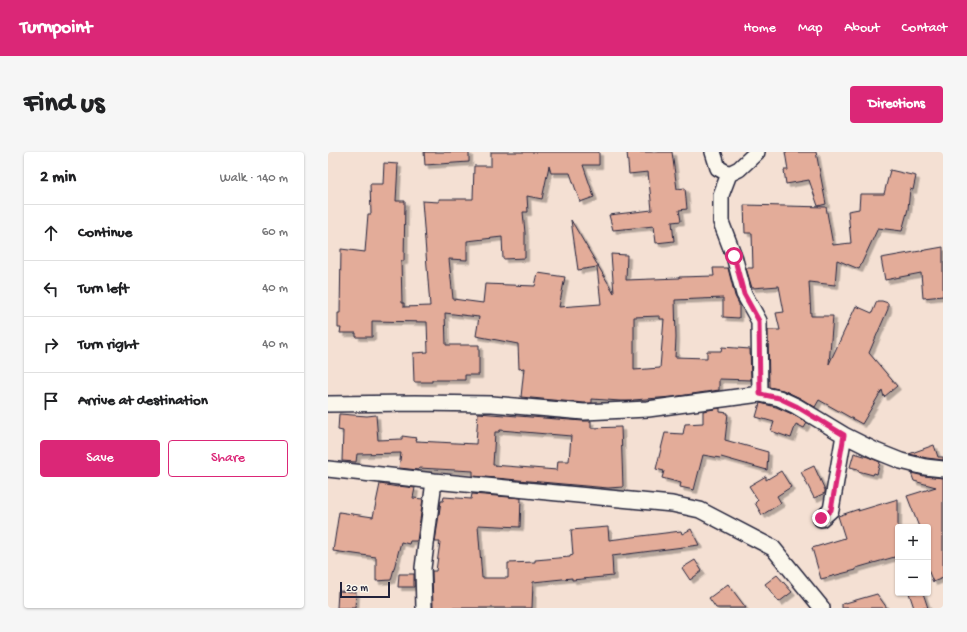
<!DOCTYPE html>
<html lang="en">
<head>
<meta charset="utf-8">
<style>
	:root { --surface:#fff; --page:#f6f6f6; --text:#202124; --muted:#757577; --line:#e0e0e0; --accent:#db2777 }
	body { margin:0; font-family:"Gochi Hand",sans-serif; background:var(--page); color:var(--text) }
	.controls { position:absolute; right:12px; bottom:12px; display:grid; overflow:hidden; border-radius:4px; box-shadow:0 1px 3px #0004 }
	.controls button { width:36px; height:36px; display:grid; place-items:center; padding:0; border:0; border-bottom:1px solid var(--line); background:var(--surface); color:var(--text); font:20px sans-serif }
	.scale { position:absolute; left:12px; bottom:10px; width:50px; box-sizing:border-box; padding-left:4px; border:2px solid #22223b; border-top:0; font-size:11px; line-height:14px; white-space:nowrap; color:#22223b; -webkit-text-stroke:3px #fbf7ec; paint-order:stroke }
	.stop { position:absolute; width:12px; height:12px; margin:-9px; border:3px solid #db2777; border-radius:50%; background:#fff }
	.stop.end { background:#db2777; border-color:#fff; box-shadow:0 1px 4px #0008 }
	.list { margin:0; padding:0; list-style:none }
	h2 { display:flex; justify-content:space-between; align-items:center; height:52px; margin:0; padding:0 16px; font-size:17px }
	h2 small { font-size:13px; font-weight:400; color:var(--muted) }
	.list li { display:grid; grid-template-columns:26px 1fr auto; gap:12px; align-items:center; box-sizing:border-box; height:56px; padding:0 16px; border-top:1px solid var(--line) }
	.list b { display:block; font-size:15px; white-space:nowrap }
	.list em { font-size:13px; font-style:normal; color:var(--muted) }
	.actions { display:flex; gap:8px; padding:12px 16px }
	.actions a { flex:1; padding:9px 0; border:1px solid var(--accent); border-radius:4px; text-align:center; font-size:14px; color:var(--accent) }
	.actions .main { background:var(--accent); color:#fff }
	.icon { flex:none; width:22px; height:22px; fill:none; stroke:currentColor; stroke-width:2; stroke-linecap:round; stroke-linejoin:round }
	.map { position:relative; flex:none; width:615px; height:456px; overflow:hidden; border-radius:4px }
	header { display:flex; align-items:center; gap:24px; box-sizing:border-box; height:56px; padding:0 20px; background:var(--accent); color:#fff }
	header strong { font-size:19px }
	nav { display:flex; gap:22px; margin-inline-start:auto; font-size:14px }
	.intro { display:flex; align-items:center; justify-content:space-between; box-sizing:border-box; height:96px; padding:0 24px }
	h1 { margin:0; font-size:28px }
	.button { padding:10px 18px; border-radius:4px; background:var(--accent); color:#fff; font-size:14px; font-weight:700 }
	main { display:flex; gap:24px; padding:0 24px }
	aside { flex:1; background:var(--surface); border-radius:4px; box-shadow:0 1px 3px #0004 }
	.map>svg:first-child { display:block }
</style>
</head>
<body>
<header>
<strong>Turnpoint</strong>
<nav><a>Home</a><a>Map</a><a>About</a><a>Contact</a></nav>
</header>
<div class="intro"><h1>Find us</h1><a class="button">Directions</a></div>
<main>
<aside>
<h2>2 min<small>Walk · 140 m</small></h2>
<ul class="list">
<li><svg class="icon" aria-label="ahead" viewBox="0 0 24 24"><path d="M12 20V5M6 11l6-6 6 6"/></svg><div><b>Continue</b></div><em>60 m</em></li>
<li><svg class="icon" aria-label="left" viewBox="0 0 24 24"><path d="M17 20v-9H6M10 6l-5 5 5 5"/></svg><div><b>Turn left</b></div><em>40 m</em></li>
<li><svg class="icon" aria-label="right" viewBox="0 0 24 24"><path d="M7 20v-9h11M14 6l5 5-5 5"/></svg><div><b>Turn right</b></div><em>40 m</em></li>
<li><svg class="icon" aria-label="arrive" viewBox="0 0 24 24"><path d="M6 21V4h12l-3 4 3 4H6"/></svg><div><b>Arrive at destination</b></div></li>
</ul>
<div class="actions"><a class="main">Save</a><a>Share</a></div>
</aside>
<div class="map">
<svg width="615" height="456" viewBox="0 0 615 456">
	<defs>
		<filter id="shadow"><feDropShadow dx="3.5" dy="3.5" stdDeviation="0" flood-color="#0004"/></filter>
	</defs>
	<rect width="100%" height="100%" fill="#f4e0d3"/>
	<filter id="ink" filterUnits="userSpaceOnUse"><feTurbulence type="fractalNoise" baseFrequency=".025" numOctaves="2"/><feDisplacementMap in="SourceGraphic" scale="8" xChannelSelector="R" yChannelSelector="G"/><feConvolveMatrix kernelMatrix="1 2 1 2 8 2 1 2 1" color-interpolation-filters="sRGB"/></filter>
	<g filter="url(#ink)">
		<!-- building -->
		<path fill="#e3ac99" stroke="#22223b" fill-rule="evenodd" filter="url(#shadow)" d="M96,0h45v10l-44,3z
			M163,0h108v13h-16l11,32 -14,5 -10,-29h-19l-2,-7 -7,33 -15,-3 1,16h-5l2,21v25l-22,1 -1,-22 -35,4v19l-18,-1 4,40 30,4 2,-19 50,2 3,-13 27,4 -6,30 42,-3 -4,-37 -19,3 -7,-50 43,73 -3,-39 16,1 -1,25 53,-2v-1l35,-1 -1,-8h15l7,28 4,8v14l-16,-1v-19l-48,2 1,38 -1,19 32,1v-7h14l1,-4 28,2 1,31 -32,-1v11l-47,7 -39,3v1h-13l-28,-2v4h-8l-63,-6 3,-29 -5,1 -1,-25 -42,-8 3,-19 -34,-4 1,32h33v30h-14v5h-33v2h-18l-1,-29 15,-1 -1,-30 -55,-1v16h-16v-4h-16l1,-5h-3v-15h2l1,-64 24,3 3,-38h3l-1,-30h13l1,-21 14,1 -2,37h9l-1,60h-3l1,42h2v4l26,-1 -8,-105 17,1v-3h34l1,-33h17zM332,164v3h4l-4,49 -26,2v-53z
			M299,0h45l5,37 8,-1 2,21 -8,1 2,11 -9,1 2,19 -18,2 -2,-17 -41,4 -4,-15 43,-5 -4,-38 -19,2z
			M457,0h31l10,52 -8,2 -9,-26 -23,4 -2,-14h4z
			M562,18l26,6 -3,14 -3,-1 -2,20 -6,22 -24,-3 -19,41 -22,-9 -2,25 -26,-3 2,34h22l-4,48 27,-58 16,7 5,-12h5l6,2v6l-19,44 28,33 -13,11 -2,-7 -20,34 -43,-24 -4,7 -15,-9 -17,-8 -14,-3 -1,-57h12l-4,-17 8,-1 -5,-26 -27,2 -6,-20h7l-1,-35h-7l-1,-28 82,2 7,38 18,-2 -3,-32 11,-2 1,-15h24z
			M615,95v49l-20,2 -2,-25 -36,7 -4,-22z
			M432,251l16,4 16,7 15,9 -3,5 -8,-4 -5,14 -20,-7 3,-9 -18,-5z
			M392,256v4l8,1 -3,27 43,12 -1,18 -46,-13 -1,1 -17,-3 -9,35 -14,-3 1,-4 -19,-5 2,-7 -8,-2 9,-36 18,1 2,-10 18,-1v-12z
			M150,261l105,8h8v7l30,-1 2,60 -15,1 -135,-12v-5l-54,-3 -1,2 -19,-2 2,-15 -44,1 -1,8 -14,-1 1,-30 -5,-1 1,-16 28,2 9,-1 2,25 24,-1v-3l15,2 -1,3 60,3zM172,278l71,6 -2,25h-11l-1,9 -64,-5 2,-33h4z
			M606,293l4,12h5v3l-16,-2 -18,-4z
			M526,301l14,4 12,5 -3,12 -3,-1 -1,2 -15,-4v-2l-8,-2z
			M486,314l11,24v3l-11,5 -13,-26z
			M453,319l10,16 -14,9 4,7 -19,12 -7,-12 3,-3 -9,-14 17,-10v4z
			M583,321l13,3 19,2v100l-10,4 -5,-12v-43h-9l-12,-31 29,-9 -22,-6z
			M52,332l18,3v-1l17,2 -2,10 10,1 -6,42h-7l-1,3 -8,-2 -10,38 -15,1v-24l-43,-6 6,-39 34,5z
			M144,342l49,4 -1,29 -42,-2 4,53h26v-15l27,-1v-2l35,-3v-1l3,-1 -2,-25 37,-3 1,13 72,-9 1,3 9,-5 8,16 -87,11 1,20 -41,4v-2l-39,4 -1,26h-99l-1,-37h4l4,-29h-5l6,-41h2l1,-4 27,2z
			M570,347v57l-42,12v2l-35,9 -9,-31 33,-10 -7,-22 21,-7 -1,2z
			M367,408l7,11 -12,9 -8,-12z
			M71,422h15v13h-16z
			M449,423l15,17 -13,10 -14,-18z
			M400,432l18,24h-30l-7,-10z
			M10,439l18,1 -1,16h-18z
			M581,441h14l5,15h-14z
			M549,442l10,14h-45v-4z"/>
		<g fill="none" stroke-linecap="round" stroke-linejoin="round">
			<!-- minor casing -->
			<g stroke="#22223b" stroke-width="18">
				<path id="minor" d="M385,0l5,16 11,6 10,-5 18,-17
					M401,22l-8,21v27l13,34 10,38 15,27 1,73
					M0,252l87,-1 77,1 92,8 64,-3 112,-15 19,4 17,8 48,29 32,16 25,10 24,6 18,2
					M0,317l106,12 238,23 28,6 73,38 49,60
					M493,367l10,-9 13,-75
					M96,456l-1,-40 11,-87"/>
			</g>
			<!-- minor -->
			<use href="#minor" stroke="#fbf7ec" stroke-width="15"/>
		</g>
	</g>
	<g fill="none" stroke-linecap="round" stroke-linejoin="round" filter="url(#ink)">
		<!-- route -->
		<path stroke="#db2777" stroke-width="5" d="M406,104l10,38 15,27 1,73 19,4 17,8 48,29 -13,75 -10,8"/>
	</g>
</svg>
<div class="controls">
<button>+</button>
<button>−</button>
</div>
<div class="scale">20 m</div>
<div class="stop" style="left:406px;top:104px"></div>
<div class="stop end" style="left:493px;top:366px"></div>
</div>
</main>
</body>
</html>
